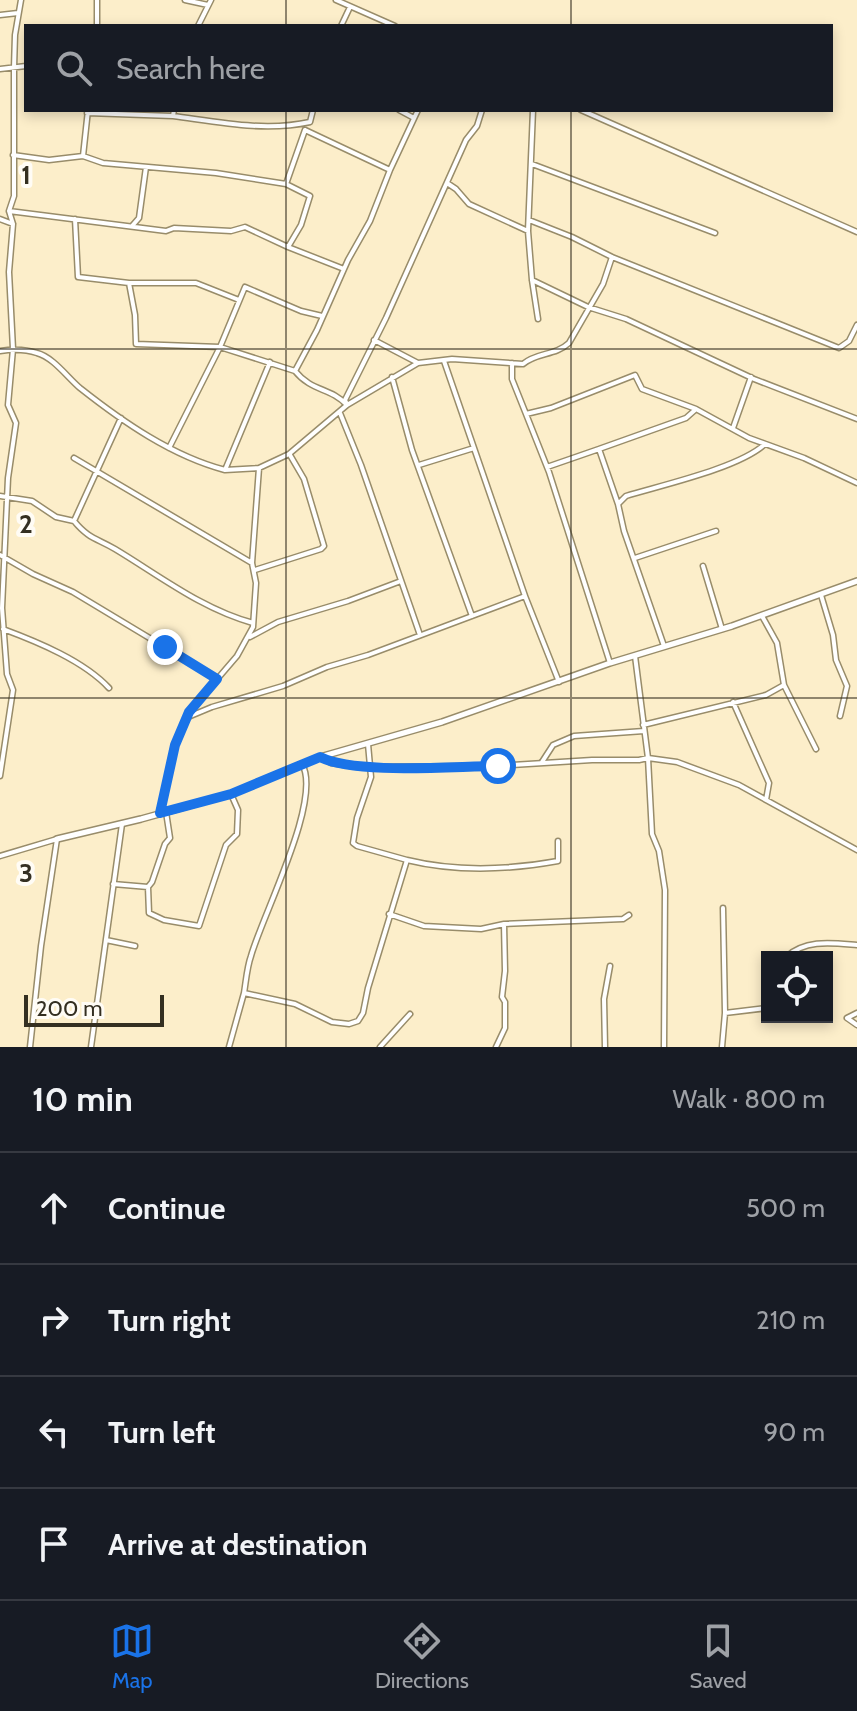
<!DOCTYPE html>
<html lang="en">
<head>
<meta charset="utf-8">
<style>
	:root { --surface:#171b24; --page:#242831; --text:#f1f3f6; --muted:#9ea1a6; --line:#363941; --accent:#1a73e8 }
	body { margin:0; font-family:Cabin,sans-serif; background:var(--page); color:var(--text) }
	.controls { position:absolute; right:24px; bottom:24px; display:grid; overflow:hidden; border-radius:0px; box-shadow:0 4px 12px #0003 }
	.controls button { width:72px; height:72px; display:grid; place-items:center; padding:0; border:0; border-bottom:2px solid var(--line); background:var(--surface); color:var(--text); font:40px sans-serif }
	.scale { position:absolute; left:24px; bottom:20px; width:140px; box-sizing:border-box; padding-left:8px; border:4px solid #342f21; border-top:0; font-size:22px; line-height:28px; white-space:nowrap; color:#342f21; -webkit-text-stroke:6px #fffcf5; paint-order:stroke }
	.stop { position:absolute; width:24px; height:24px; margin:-18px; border:6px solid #1a73e8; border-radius:50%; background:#fff }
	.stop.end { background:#1a73e8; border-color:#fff; box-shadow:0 2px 8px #0008 }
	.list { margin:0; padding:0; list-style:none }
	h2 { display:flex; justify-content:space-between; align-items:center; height:104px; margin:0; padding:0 32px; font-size:34px }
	h2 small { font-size:26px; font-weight:400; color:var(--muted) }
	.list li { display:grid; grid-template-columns:52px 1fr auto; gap:24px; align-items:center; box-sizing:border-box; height:112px; padding:0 32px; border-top:2px solid var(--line) }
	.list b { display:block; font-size:30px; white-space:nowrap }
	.list em { font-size:26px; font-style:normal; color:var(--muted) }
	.icon { flex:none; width:44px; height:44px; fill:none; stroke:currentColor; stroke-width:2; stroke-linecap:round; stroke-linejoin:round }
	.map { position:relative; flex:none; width:857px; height:1047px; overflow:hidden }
	.search { position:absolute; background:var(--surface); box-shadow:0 4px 12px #0003; left:24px; right:24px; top:24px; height:88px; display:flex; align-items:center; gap:20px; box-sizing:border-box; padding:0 28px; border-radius:0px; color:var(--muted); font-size:30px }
	.sheet { height:552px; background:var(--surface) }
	nav { display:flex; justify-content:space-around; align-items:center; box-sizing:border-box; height:112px; border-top:2px solid var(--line); background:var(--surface); font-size:22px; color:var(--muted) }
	nav a { display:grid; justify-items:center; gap:4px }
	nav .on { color:var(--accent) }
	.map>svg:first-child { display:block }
</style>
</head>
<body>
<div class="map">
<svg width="857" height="1047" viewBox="0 0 857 1047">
	<rect width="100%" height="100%" fill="#fceeca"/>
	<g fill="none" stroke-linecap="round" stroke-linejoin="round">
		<!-- street casing -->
		<g stroke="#988c6a" stroke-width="7">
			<path id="street" d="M185,0l23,5
				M336,0l59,26
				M0,15l18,-2
				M97,26v-26
				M198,26l13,-26
				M341,26l9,-19
				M0,69l26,-3
				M399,110l15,8
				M533,110l-5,121 4,49 6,39
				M581,110l276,122
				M87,113l86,3 1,-6
				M173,116c45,6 92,16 137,6l3,-12
				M305,130l85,40
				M13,155l36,5 34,-4 5,-46
				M83,156l20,7 113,10 70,11 19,-54
				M532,164l183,69
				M447,183l9,6 13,15 59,27
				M9,211l157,20 8,-3 57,3 14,-4 43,20 13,-22 9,-29 -24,-12
				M0,219l13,5
				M75,219l3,58 51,6h67l43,17
				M529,220l43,17 40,20 227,91 10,-7 8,-16
				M132,226l7,-8 7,-51
				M288,247l56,22
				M532,280l56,27 38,12 128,60 103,40
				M129,283l6,32 1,29 84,3 75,24
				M374,340l44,23
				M0,351c12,-2 25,-2 37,2 16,4 31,25 43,35 43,34 92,68 145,82
				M444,361l81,235
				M270,362l-45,108 34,-2 30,-14 58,-49 71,-42 34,-4 71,5c14,-12 32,-8 46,-21l34,-59 9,-27
				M512,363v16l14,35 25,-6 84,-33 7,14 54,20 53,29 55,20 53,25
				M392,377l20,73 60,166 53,-20 34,86
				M346,402h-2l42,-84 80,-178 11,-14 5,-16
				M347,405c-17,-18 -35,-13 -52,-34l22,-41 31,-70 22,-39 20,-51 28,-60
				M340,413l21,52 59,170
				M526,414l23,58 61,191
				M733,428l18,-51
				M169,448l51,-101 25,-60 56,24 21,5
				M74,458l178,105
				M419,465l55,-17
				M547,467l52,-18
				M0,496l32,5 24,16 18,4 47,-103
				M618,504l-19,-55 87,-31 9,-8
				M74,521c15,18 22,17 41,28 45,27 87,60 138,74
				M0,555l33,19 40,18 143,86
				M635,558l81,-27
				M703,566l19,63
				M255,570l66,-21 3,-3 -20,-67 -14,-24
				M821,595l12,40 3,25 11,26 -7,30
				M762,616l15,27 7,42 32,64
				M3,629c35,13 81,32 106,59
				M250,637l28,-15 70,-21 53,-20
				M664,646l-40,-115 -6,-27 8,-8c36,-11 113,-28 139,-52
				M635,656l13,102 4,76 7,17 6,39 -1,157
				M733,702l36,81 -3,17
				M188,717l24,-10 71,-21 44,-19 41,-12 104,-39
				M643,725l123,-30 18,-10
				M320,757l11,6 27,4 140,-1 94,-6h47l9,-2 29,4 62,23 118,65
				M542,762l11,-17 21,-9 70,-5
				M0,776l13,-86 -6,-16 -5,-66 6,-130 8,-55 -8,-18 5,-56 -4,-77 4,-48 -4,-13 5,-15v-128l1,-33 6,-35
				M160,813l15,-68 14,-33 48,-56 16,-29 3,-44 -4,-20 7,-95
				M0,856l57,-17 -16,107 -11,101
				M407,860c49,12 101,10 151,1v-20
				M113,884l35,3 1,26 15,7 35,6 27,-81 11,-11 1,-24 -7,-16
				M148,887l4,-5 13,-38 5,-6 -4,-26
				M389,914l35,12 57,3 23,-5 119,-5 6,-4
				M106,940l29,6
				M786,957c20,-18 46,-14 71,-12
				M244,993c2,-12 3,-26 7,-37 11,-40 72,-157 51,-192
				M725,1013l42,-5
				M847,1018l10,7
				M847,1018l10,-5
				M91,1047l31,-223
				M229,1047l15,-54 51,11 37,18 17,2 9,-3 5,-8 5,-25 39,-128 -50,-14 -4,-3 4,-25 14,-41 -3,-33
				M380,1047l30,-33
				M496,1047l9,-19v-26l-3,-5 3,-26 -1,-47
				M605,1047l-1,-48 6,-33
				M722,1047l3,-34 -2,-105"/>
		</g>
		<!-- secondary casing -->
		<g stroke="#988c6a" stroke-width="8">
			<path id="secondary" d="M57,839l84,-20 90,-25 89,-37 122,-35 168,-59 122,-37 125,-45"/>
		</g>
		<!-- street -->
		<use href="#street" stroke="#fff" stroke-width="4"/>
		<!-- secondary -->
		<use href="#secondary" stroke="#fff" stroke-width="5"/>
	</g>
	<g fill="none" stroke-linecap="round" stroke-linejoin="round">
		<!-- route -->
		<path stroke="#1a73e8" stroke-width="10" d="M165,647l52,32 -28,33 -14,33 -15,68 71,-19 89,-37c36,18 135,9 178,9"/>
	</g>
	<!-- grid -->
	<path fill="none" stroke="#342f21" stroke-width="2" stroke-opacity="0.55" d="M286,0v26M571,0v26M286,110v937M571,110v937M0,349h857M0,698h857"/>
	<g font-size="26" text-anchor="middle" font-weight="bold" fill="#342f21" stroke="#fffcf5" stroke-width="8" stroke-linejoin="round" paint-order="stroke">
		<text x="26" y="184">1</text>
		<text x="26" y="533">2</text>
		<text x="26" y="882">3</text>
	</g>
</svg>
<div class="controls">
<button><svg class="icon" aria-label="locate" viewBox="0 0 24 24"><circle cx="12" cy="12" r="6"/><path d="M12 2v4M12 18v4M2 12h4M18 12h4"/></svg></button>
</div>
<div class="scale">200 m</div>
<div class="stop" style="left:498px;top:766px"></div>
<div class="stop end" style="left:165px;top:647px"></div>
<div class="search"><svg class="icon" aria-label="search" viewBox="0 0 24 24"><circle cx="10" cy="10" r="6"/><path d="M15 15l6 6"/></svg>Search here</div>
</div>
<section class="sheet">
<h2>10 min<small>Walk · 800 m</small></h2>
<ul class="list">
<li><svg class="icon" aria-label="ahead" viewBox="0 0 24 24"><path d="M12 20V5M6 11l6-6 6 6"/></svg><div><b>Continue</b></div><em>500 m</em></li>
<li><svg class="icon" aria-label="right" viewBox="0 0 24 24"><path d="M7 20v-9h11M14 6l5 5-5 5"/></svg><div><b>Turn right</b></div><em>210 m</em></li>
<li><svg class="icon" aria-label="left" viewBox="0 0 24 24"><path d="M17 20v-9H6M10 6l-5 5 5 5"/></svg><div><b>Turn left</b></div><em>90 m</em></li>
<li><svg class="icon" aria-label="arrive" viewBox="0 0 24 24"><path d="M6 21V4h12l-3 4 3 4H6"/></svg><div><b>Arrive at destination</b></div></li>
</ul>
</section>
<nav>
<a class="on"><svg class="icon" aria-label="map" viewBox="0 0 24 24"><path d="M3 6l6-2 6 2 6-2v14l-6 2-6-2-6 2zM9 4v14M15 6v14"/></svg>Map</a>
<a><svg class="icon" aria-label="directions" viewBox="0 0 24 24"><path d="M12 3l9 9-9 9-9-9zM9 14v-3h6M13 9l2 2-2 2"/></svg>Directions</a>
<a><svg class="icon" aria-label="saved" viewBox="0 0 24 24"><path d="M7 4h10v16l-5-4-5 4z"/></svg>Saved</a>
</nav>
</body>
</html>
